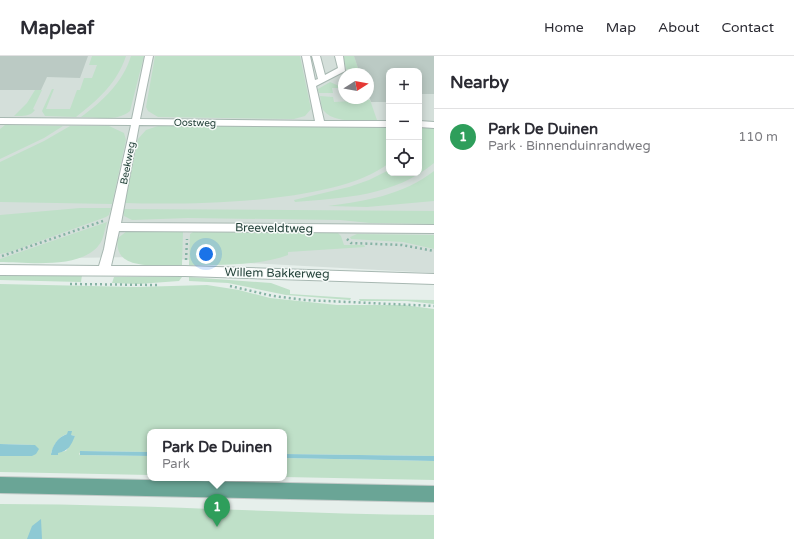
<!DOCTYPE html>
<html lang="en">
<head>
<meta charset="utf-8">
<style>
	:root { --surface:#fff; --page:#f2f2f3; --text:#2b2b33; --muted:#7c7c81; --line:#e1e1e2; --accent:#855347 }
	body { margin:0; font-family:"Varela Round",sans-serif; background:var(--page); color:var(--text) }
	.controls { position:absolute; right:12px; top:12px; display:grid; overflow:hidden; border-radius:8px; box-shadow:0 2px 10px #0003 }
	.controls button { width:36px; height:36px; display:grid; place-items:center; padding:0; border:0; border-bottom:1px solid var(--line); background:var(--surface); color:var(--text); font:20px sans-serif }
	.compass { position:absolute; left:338px; top:12px; width:36px; height:36px; border-radius:50%; background:var(--surface); box-shadow:0 2px 10px #0003; rotate:79deg }
	.you { position:absolute; left:206px; top:198px; width:14px; height:14px; margin:-10px; border:3px solid #fff; border-radius:50%; background:#1a73e8; box-shadow:0 0 0 6px #1a73e833 }
	.badge { display:grid; place-items:center; width:26px; height:26px; border-radius:50%; background:var(--accent); color:#fff; font-size:13px; font-weight:700 }
	.pin { position:absolute; translate:-50% -33px; filter:drop-shadow(0 1px 2px #0008) }
	.pin::after { content:''; position:absolute; top:21px; width:14px; height:12px; background:inherit; clip-path:polygon(0 0,100% 0,50% 100%) }
	.popup { position:absolute; left:147px; top:373px; width:140px; height:52px; box-sizing:border-box; display:grid; place-content:center; border-radius:8px; background:var(--surface); filter:drop-shadow(0 1px 3px #0005); font-size:13px; white-space:nowrap; color:var(--muted) }
	.popup b { font-size:15px; color:var(--text) }
	.popup::after { content:''; position:absolute; left:50%; top:100%; margin-left:-8px; border:8px solid transparent; border-top-color:var(--surface) }
	.list { margin:0; padding:0; list-style:none }
	h2 { display:flex; justify-content:space-between; align-items:center; height:52px; margin:0; padding:0 16px; font-size:17px }
	h2 small { font-size:13px; font-weight:400; color:var(--muted) }
	.list li { display:grid; grid-template-columns:26px 1fr auto; gap:12px; align-items:center; box-sizing:border-box; height:56px; padding:0 16px; border-top:1px solid var(--line) }
	.list b { display:block; font-size:15px; white-space:nowrap }
	.list p { margin:0; font-size:13px; white-space:nowrap; color:var(--muted) }
	.list em { font-size:13px; font-style:normal; color:var(--muted) }
	.icon { flex:none; width:22px; height:22px; fill:none; stroke:currentColor; stroke-width:2; stroke-linecap:round; stroke-linejoin:round }
	.map { position:relative; flex:none; width:434px; height:483px; overflow:hidden }
	header { display:flex; align-items:center; gap:24px; box-sizing:border-box; height:56px; padding:0 20px; background:var(--surface); border-bottom:1px solid var(--line) }
	header strong { font-size:19px }
	nav { display:flex; gap:22px; margin-inline-start:auto; font-size:14px }
	main { display:flex }
	aside { flex:1; background:var(--surface) }
	.map>svg:first-child { display:block }
</style>
</head>
<body>
<header>
<strong>Mapleaf</strong>
<nav><a>Home</a><a>Map</a><a>About</a><a>Contact</a></nav>
</header>
<main>
<div class="map">
<svg width="434" height="483" viewBox="0 0 434 483">
	<rect width="100%" height="100%" fill="#e6efeb"/>
	<!-- built -->
	<path fill="#d4dfda" fill-rule="evenodd" d="M0,0h434v217l-297,-16 -137,2zM389,15h30v102h-30zM344,18h24v24h-24z"/>
	<!-- green -->
	<path fill="#bfe0c8" fill-rule="evenodd" d="M92,0h34c-9,27 -28,44 -50,61l-31,-1 -3,-5 10,-22h2l-8,20h24l7,-19h3l4,-12h8l5,-13h-8z
		M131,0h13l-14,55c-13,11 -33,6 -49,6 22,-16 42,-35 50,-61z
		M155,0h145l11,53 -6,7 -11,3 -136,-2 -10,-6 -2,-4z
		M344,0h10l6,18h-7l-6,-3 -4,-12z
		M330,26l9,4 5,-3v5h-12l1,5h-14l-1,-4z
		M35,34h7l-9,19 2,1c-5,7 -13,6 -21,6l13,-13z
		M320,40l13,1 1,5 36,-2 7,20c-15,0 -42,4 -53,-9 -3,-3 -3,-10 -4,-15z
		M5,69l58,1 -19,12 -44,21v-30z
		M161,69l228,3v35c-51,41 -199,42 -264,40l13,-64 8,-9z
		M70,70h39l15,7 2,7 -14,64 -112,-2v-40l44,-21z
		M421,72h13v35c-39,33 -91,35 -139,39l-1,-2 55,-13 20,-7 20,-10v3h30v-38z
		M434,115v30l-67,6 -39,-1c38,-5 75,-11 106,-35z
		M80,152h31l-2,7 -3,2 -96,35 -10,2v-39z
		M124,153l310,2v13l-64,-1 -30,-3 -152,-2 -56,2 -8,-4z
		M107,166c-2,6 -3,13 -5,18 -15,31 -75,22 -102,22v-3z
		M127,175l56,1 -1,33c-22,-1 -70,8 -64,-27z
		M193,176l145,1 3,3 3,9h20l1,2 -77,5v3c-30,11 -67,10 -99,10l1,-31z
		M357,178l77,1v14l-31,-7 -52,-3 -1,-2z
		M0,218l82,1 -1,7 -81,-2z
		M114,221h68l-3,4 -41,3 -26,-1z
		M189,221l82,6 19,7v4l61,4 -1,2 -64,-5 -58,-12 -39,-2z
		M0,228l136,3 71,-2 32,5 31,8 67,7h67l30,4v147l-150,-2v-22h-134v20l-69,-1 -2,3 1,1 70,1v19l-150,-3v-16h32l3,-11 -35,-1zM67,378l8,2 -9,15 -15,2c3,-8 7,-16 16,-19z
		M359,243l75,1v4l-27,-3h-47z
		M284,402l150,3v19l-150,-3z
		M0,448c145,0 289,10 434,11v24h-434z"/>
	<!-- water -->
	<path fill="#8ec9d4" d="M68,375h4l-1,4 4,1c-4,9 -6,15 -17,17v2h-7c1,-9 7,-18 16,-21z
		M0,388l35,1 4,4 -3,5 -4,2h-32z
		M80,395l70,1v4l-70,-1z
		M284,398l150,2v5l-150,-3z
		M41,463l1,20h-15l5,-13z"/>
	<!-- building -->
	<path fill="#bbcac4" d="M0,0h88l-8,22 -33,-1 -6,13h-41z
		M354,0h80v38h-15v-23h-30v31h-18l-3,-9v-19h-8z"/>
	<g fill="none" stroke-linecap="round" stroke-linejoin="round">
		<!-- minor casing -->
		<g stroke="#a8b8b2" stroke-width="2">
			<path id="minor" d="M145,0h8l-13,63 175,2 -13,-65h8l5,24 3,-1 -6,-23h8l5,19 13,-7 -3,-12h8l2,15 -29,15 8,35h65v6l-250,-2 -18,98 313,2v8l-315,-2 -8,35h74l249,8v10l-249,-8 -185,-1v-10l99,1 5,-17 4,-22 23,-102 -131,-1v-6l132,1z
				M419,65l15,1v6l-15,-1z"/>
		</g>
		<!-- major casing -->
		<g stroke="#c2cac8" stroke-width="2">
			<path id="major" d="M0,421l434,9v16l-434,-9z"/>
		</g>
		<!-- path -->
		<path stroke="#86b3a5" stroke-width="2.5" stroke-dasharray="2 3" stroke-linecap="butt" d="M347,183l4,4 51,2 32,6
			M2,200l101,-35
			M186,204l1,-21
			M70,228l87,1
			M230,230l43,10 32,4 129,6"/>
		<!-- minor -->
		<use href="#minor" fill="#fff" fill-rule="evenodd"/>
		<!-- major -->
		<use href="#major" fill="#6aa596" fill-rule="evenodd"/>
	</g>
	<g text-anchor="middle" stroke-width="3" stroke-linejoin="round" paint-order="stroke">
		<!-- far-street labels -->
		<g font-size="10" fill="#24423a" stroke="#f7fbf9">
			<text transform="translate(195 66) rotate(1)" y="4">Oostweg</text>
			<text transform="translate(127 107) rotate(-79)" y="4">Beekweg</text>
		</g>
		<!-- street labels -->
		<g font-size="12" fill="#24423a" stroke="#f7fbf9">
			<text transform="translate(274 172) rotate(1)" y="4">Breeveldtweg</text>
			<text transform="translate(277 217) rotate(1)" y="4">Willem Bakkerweg</text>
		</g>
	</g>
</svg>
<div class="controls">
<button>+</button>
<button>−</button>
<button><svg class="icon" aria-label="locate" viewBox="0 0 24 24"><circle cx="12" cy="12" r="6"/><path d="M12 2v4M12 18v4M2 12h4M18 12h4"/></svg></button>
</div>
<svg class="compass" viewBox="-18 -18 36 36"><path d="M0-13l5 13h-10z" fill="#e53935"/><path d="M0 13l5-13h-10z" fill="#7c7c81"/></svg>
<div class="you"></div>
<div class="pin badge" style="left:217px;top:471px;background:#2e9e5b">1</div>
<div class="popup"><b>Park De Duinen</b>Park</div>
</div>
<aside>
<h2>Nearby<small></small></h2>
<ul class="list">
<li><span class="badge" style="background:#2e9e5b">1</span><div><b>Park De Duinen</b><p>Park · Binnenduinrandweg</p></div><em>110 m</em></li>
</ul>
</aside>
</main>
</body>
</html>
